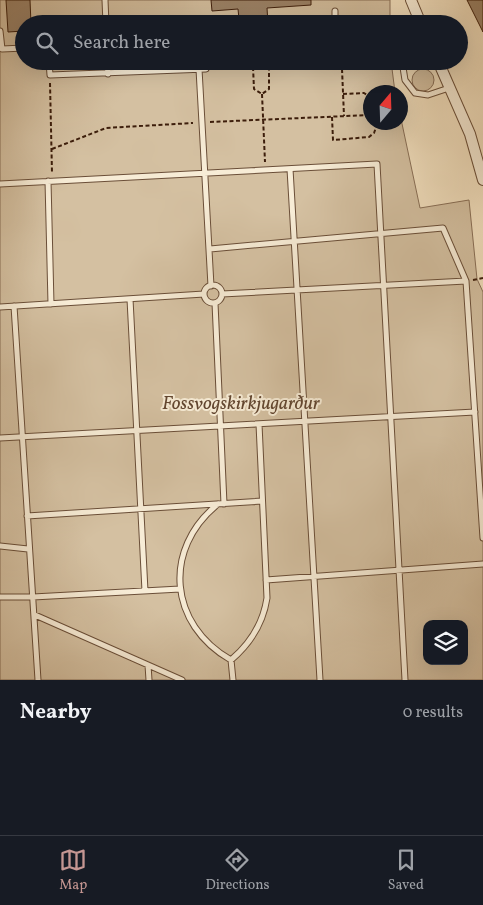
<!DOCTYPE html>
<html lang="en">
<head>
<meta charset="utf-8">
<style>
	:root { --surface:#171b24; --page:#20242c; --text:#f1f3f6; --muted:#9ea1a6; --line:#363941; --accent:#c59692 }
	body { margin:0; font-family:Vollkorn,serif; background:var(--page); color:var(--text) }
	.controls { position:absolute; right:15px; bottom:15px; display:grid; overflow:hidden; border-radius:10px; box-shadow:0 5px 20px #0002 }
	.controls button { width:45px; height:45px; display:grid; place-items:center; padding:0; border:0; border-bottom:1px solid var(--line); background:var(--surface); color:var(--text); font:25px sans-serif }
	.compass { position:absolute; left:363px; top:85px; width:45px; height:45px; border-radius:50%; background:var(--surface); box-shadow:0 5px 20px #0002; rotate:19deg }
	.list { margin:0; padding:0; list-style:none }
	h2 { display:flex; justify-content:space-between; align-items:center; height:65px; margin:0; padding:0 20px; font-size:21px }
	h2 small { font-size:16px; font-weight:400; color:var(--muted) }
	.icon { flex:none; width:28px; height:28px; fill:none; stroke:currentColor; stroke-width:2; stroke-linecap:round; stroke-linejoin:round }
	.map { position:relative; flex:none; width:483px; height:680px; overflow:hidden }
	.search { position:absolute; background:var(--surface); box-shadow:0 5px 20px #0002; left:15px; right:15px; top:15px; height:55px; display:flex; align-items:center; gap:12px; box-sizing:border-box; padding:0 18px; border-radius:28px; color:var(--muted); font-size:19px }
	.sheet { height:155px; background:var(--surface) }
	nav { display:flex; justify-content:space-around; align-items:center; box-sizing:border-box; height:70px; border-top:1px solid var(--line); background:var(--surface); font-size:14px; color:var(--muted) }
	nav a { display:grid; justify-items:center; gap:2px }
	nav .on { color:var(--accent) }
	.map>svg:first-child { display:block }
</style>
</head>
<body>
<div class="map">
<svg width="483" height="680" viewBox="0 0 483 680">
	<rect width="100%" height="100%" fill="#f3e1c0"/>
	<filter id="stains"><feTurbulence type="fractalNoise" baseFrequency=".004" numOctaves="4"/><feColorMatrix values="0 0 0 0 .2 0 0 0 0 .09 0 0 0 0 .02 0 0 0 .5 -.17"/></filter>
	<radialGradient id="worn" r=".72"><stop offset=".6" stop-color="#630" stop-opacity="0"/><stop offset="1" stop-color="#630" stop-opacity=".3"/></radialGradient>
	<!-- green -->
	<path fill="#d4c0a1" stroke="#886e56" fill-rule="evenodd" d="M0,0h390v24h-366v37h367l4,31h-25v30h30l1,-3 19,89 49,-8 8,79 6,13v388h-483zM427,624h37v37h-37z
		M412 80a11 11 0 1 1 22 0a11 11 0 1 1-22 0Z"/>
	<!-- building -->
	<path fill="#9b8369" stroke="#3c1d0b" d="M6,0h24l1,24h-7v7l-16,1z
		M211,0h100v5l-44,3 1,16h-23l-1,-5h-5l-1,-10 -26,2z
		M467,0h16v32z"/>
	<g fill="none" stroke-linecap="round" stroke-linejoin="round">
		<!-- lane casing -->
		<g stroke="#6a4e38" stroke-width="7">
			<path id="lane" d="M105,0l1,24
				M335,11v13
				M0,31l2,18 22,-1
				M49,61l1,14 156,-6
				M107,61l1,13
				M341,61h16
				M402,61l3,19 10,13 13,2 21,-7
				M199,69l12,217
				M290,169l30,511
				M48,181l3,123
				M0,184l377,-20 28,516
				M210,249l233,-21 23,53 17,257
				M204 294a9 9 0 1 1 18 0a9 9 0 1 1-18 0Z
				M222,294l244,-13
				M130,299l15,292
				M215,303l9,201
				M14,306l24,374
				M0,307l204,-13
				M0,438l475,-26
				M218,504c-56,45 -49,121 13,156 20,-17 32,-36 36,-62l-8,-174
				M27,516l235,-15
				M0,546l28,3
				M266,580l217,-16
				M0,597h33l147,-8
				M35,615l147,65
				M231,660l2,20
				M148,665l1,15"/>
		</g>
		<!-- street casing -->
		<g stroke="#6a4e38" stroke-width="12">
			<path id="street" d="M411,0l10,24
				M438,61l32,73 13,46"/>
		</g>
		<!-- path -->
		<path stroke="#3c1d0b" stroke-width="2" stroke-dasharray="4 2.5" stroke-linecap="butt" d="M253,67l1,22 8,5 7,-5v-23
			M213,69l102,-5h3v-3
			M342,69l2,47
			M50,83l2,90
			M262,94l3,68
			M343,94l21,-1 6,4
			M332,117l1,23 36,-3 5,-4 4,-11
			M210,122l160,-7
			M52,149l54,-21 87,-5
			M473,280l10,-2"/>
		<!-- lane -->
		<use href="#lane" stroke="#f7ecd6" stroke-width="5"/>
		<!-- street -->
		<use href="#street" stroke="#f7ecd6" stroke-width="10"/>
	</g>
	<g text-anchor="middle" stroke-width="4" stroke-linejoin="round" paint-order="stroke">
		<!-- park labels -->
		<g font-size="19" font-style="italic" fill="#624630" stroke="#f7ecd6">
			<text x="241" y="409">Fossvogskirkjugarður</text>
		</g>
	</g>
	<rect width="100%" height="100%" filter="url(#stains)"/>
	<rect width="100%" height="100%" fill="url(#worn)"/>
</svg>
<div class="controls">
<button><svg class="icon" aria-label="layers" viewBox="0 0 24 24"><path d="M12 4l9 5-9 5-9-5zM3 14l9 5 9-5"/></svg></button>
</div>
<svg class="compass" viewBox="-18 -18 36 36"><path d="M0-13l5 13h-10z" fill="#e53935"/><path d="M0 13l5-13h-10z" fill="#9ea1a6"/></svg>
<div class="search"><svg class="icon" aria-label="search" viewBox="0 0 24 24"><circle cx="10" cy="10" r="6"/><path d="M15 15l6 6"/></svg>Search here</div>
</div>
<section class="sheet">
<h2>Nearby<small>0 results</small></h2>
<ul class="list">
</ul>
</section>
<nav>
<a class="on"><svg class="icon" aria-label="map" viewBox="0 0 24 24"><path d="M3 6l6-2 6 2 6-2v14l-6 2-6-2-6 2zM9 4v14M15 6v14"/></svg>Map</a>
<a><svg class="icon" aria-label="directions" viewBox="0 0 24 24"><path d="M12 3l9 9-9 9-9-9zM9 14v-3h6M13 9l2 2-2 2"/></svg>Directions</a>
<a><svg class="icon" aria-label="saved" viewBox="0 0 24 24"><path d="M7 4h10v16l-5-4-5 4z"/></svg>Saved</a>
</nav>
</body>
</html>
